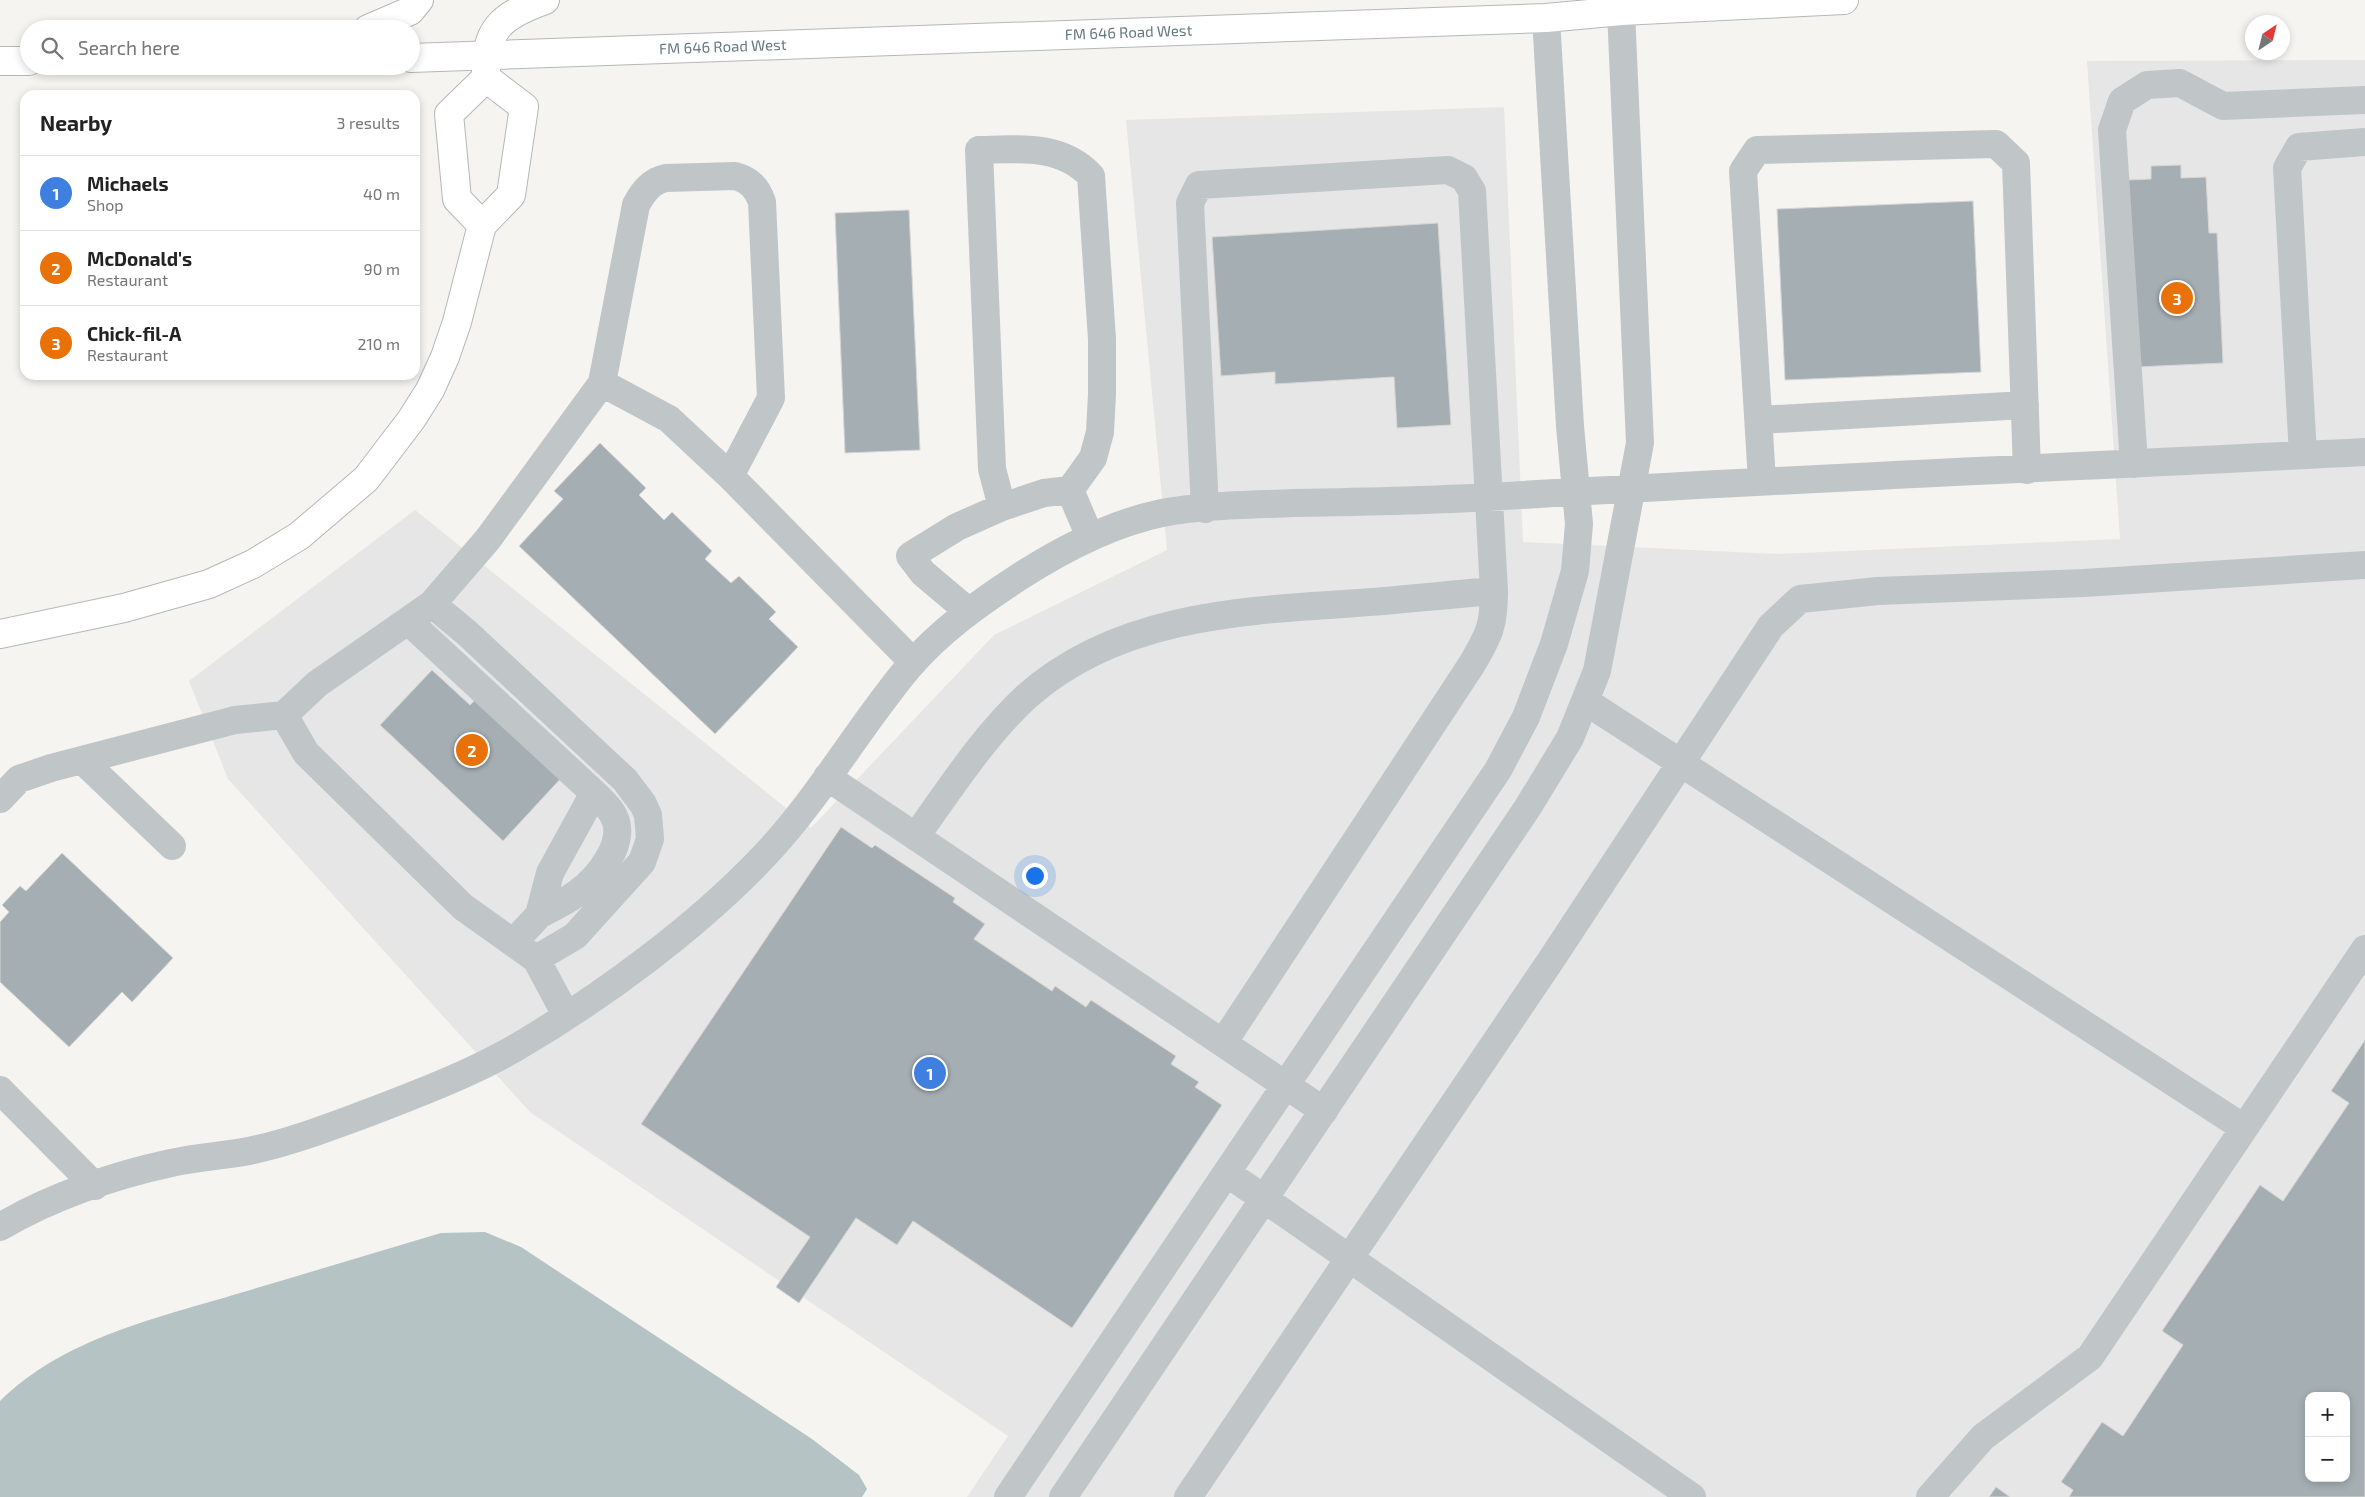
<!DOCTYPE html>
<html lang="en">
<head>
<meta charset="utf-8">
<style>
	:root { --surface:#fff; --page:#f6f6f6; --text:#222; --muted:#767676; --line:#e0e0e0; --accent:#0f766e }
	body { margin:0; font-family:"Exo 2",sans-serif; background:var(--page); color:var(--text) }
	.controls { position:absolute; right:15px; bottom:15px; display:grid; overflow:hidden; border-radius:10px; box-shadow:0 2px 8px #0003 }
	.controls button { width:45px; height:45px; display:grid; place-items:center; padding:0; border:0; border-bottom:1px solid var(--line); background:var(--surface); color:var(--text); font:25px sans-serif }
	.compass { position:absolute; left:2245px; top:15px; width:45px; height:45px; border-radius:50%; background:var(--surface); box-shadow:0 2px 8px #0003; rotate:35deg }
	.you { position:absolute; left:1034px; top:875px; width:18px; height:18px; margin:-12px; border:4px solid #fff; border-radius:50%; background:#1a73e8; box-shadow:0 0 0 8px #1a73e833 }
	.badge { display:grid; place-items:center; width:32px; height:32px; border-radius:50%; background:var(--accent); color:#fff; font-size:16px; font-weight:700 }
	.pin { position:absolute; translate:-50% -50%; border:2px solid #fff; box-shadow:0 1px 5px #0006 }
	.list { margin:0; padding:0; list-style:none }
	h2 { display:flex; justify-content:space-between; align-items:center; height:65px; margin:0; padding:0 20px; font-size:21px }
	h2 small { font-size:16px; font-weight:400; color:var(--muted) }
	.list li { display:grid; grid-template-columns:32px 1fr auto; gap:15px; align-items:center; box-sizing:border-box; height:75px; padding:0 20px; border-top:1px solid var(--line) }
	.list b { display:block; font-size:19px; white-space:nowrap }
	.list p { margin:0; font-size:16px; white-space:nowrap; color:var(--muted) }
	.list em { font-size:16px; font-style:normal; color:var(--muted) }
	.icon { flex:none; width:28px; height:28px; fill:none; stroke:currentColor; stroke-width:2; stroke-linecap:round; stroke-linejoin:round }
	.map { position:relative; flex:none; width:2365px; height:1497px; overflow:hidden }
	.search { position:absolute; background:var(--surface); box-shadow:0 2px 8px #0003; left:20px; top:20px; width:400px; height:55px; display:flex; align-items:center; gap:12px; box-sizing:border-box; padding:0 18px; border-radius:28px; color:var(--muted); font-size:19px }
	.panel { position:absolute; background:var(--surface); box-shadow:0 2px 8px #0003; left:20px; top:90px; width:400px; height:290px; border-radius:15px }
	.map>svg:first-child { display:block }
</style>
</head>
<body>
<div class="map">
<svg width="2365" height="1497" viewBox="0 0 2365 1497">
	<rect width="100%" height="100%" fill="#f5f4f1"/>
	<!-- built -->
	<path fill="#e5e6e5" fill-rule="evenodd" d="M2365,60v1437h-1398l41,-61 -478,-324 -302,-333 -39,-98 226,-171 396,318 183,-193 173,-85 -41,-430 378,-13 19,435 254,12 343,-15 -33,-478zM2309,1396h37v82h-37z"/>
	<!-- water -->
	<path fill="#b5c3c5" d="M485,1232l36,15 291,192 47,36 8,14 -5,8h-862v-96c64,-63 157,-83 240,-108 67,-20 134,-40 201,-60z"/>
	<!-- building -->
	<path fill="#a5afb3" stroke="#d6d6d4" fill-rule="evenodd" d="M2181,165v13l25,-1 3,56h8l6,130 -86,4 -9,-187 23,-1v-13z
		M1973,201l8,171 -196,8 -8,-171z
		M909,210l11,240 -75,3 -10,-240z
		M1438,223l13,202 -54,3 -3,-51 -119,7v-12l-54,4 -9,-139z
		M600,443l46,45 -7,7 25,25 8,-8 40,39 -7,8 26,24 8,-7 37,36 -7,7 29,28 -83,87 -196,-188 44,-47 -9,-8z
		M432,670l38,35 10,-10 84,80 -61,66 -123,-116z
		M841,827l31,21 3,-3 80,53 -2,4 32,22 -11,15 78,52 3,-5 31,21 5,-7 85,56 -5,8 28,18 -4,5 27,18 -150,223 -159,-107 -16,24 -41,-27 -57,85 -23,-16 34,-50 -169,-113z
		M62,853l111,105 -41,44 -10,-10 -53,55 -69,-65v-60l9,-10 -7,-7 18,-19 6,5z
		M2365,1040v457h-296l4,-7 -12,-8 41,-60 21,14 60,-91 -21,-14 98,-146 23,16 66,-98 -18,-12zM2309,1396h37v82h-37z
		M1996,1487l14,10h-21z"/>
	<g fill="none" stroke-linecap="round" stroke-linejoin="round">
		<!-- major casing -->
		<g stroke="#b3b8bb" stroke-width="30">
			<g id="major">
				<path d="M368,29l42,-18 9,-11"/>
				<path id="s1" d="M411,58l1135,-40 75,-7 223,-11"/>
				<path d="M0,61h29"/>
				<path d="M482,225l-25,-26 -8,-85 37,-36c-1,-49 14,-62 59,-78"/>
				<path d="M0,634l124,-26 85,-24 44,-20 46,-28 67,-57 45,-59 19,-30 15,-33 12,-35 25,-97 29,-30 13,-88 -38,-29"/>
			</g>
		</g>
		<!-- minor -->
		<path stroke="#c0c5c7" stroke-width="28" d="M602,383l67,36 61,57
			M1759,420l266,-15
			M2303,455l-16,-287 12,-21 66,-5
			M2134,464l-22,-334 10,-29 25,-16 33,-2 43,23 142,-6
			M1762,481l-19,-310 14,-21 239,-6 20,19 11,307
			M1070,490l-26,3 -42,14 -10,-38 -13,-319c41,-1 82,-6 112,26l11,163v55l-2,38 -7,26 -23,32 20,47
			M432,604l56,-65 114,-156 34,-178c7,-13 15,-24 30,-27l69,-2c15,4 22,12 27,26l9,196 -41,78 183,186
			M968,611l-45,-38 -13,-17 47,-29 45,-20
			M408,621l186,172 -44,80 -11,42 -25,27
			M1585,701l659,427
			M82,760l90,86
			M827,777l497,334
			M0,799l19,-20 32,-11 184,-48 49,-5
			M916,836c34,-47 67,-99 110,-139 87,-78 206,-86 317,-93 50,-3 100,-9 151,-13l-22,-400 -8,-13 -16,-8 -249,15 -9,18 15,306
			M539,915c13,-7 26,-13 37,-21 22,-15 54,-54 36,-81 -4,-7 -12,-14 -18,-20
			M536,959l-73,-52 -157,-154 -22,-38 33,-31 115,-80 35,29 158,147 18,24 5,11 2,24 -8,23 -67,74 -39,23 30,56
			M1223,1043l249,-379c17,-29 22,-38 22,-73
			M0,1090l95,96
			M1227,1173l465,324
			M0,1227c50,-30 115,-52 171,-64 26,-6 52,-7 78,-12 43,-9 83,-25 124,-40 49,-19 99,-38 144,-64 85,-50 180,-120 248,-192 54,-57 93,-127 143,-187 32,-37 71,-65 111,-91 42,-27 94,-54 143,-64 42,-8 87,-8 130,-10 66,-1 131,-2 197,-6 292,-18 584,-30 876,-45
			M1008,1497l490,-727 28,-53 28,-73 21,-73 4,-47 -9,-98 -24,-408
			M1063,1497l465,-690 42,-69 27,-67 43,-228 -19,-432
			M1188,1497l363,-537 220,-334 29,-27 78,-8 206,-8 281,-18
			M1930,1497l53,-60 107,-80 275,-408"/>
		<!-- major -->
		<use href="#major" stroke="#fff" stroke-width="28"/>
	</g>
	<g text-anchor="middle" stroke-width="5" stroke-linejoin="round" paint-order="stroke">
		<!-- street labels -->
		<g font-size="15" fill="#657882" stroke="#fff">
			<text dy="5" stroke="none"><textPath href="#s1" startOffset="718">FM 646 Road West</textPath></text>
			<text dy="5" stroke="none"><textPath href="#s1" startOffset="312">FM 646 Road West</textPath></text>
		</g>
	</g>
</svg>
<div class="controls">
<button>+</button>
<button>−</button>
</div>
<svg class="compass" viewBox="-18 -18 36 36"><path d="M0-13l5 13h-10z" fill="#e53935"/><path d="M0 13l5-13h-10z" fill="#767676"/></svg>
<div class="you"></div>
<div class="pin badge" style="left:930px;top:1073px;background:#3f7fe0">1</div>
<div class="pin badge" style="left:472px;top:750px;background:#e8710a">2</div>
<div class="pin badge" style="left:2177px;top:298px;background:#e8710a">3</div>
<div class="search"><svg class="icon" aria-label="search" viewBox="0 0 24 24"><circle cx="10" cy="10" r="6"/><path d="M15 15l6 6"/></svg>Search here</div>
<section class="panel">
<h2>Nearby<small>3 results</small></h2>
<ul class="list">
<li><span class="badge" style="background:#3f7fe0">1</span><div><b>Michaels</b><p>Shop</p></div><em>40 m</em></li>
<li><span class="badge" style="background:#e8710a">2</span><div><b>McDonald's</b><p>Restaurant</p></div><em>90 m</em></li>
<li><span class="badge" style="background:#e8710a">3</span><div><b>Chick-fil-A</b><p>Restaurant</p></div><em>210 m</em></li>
</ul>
</section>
</div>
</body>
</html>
